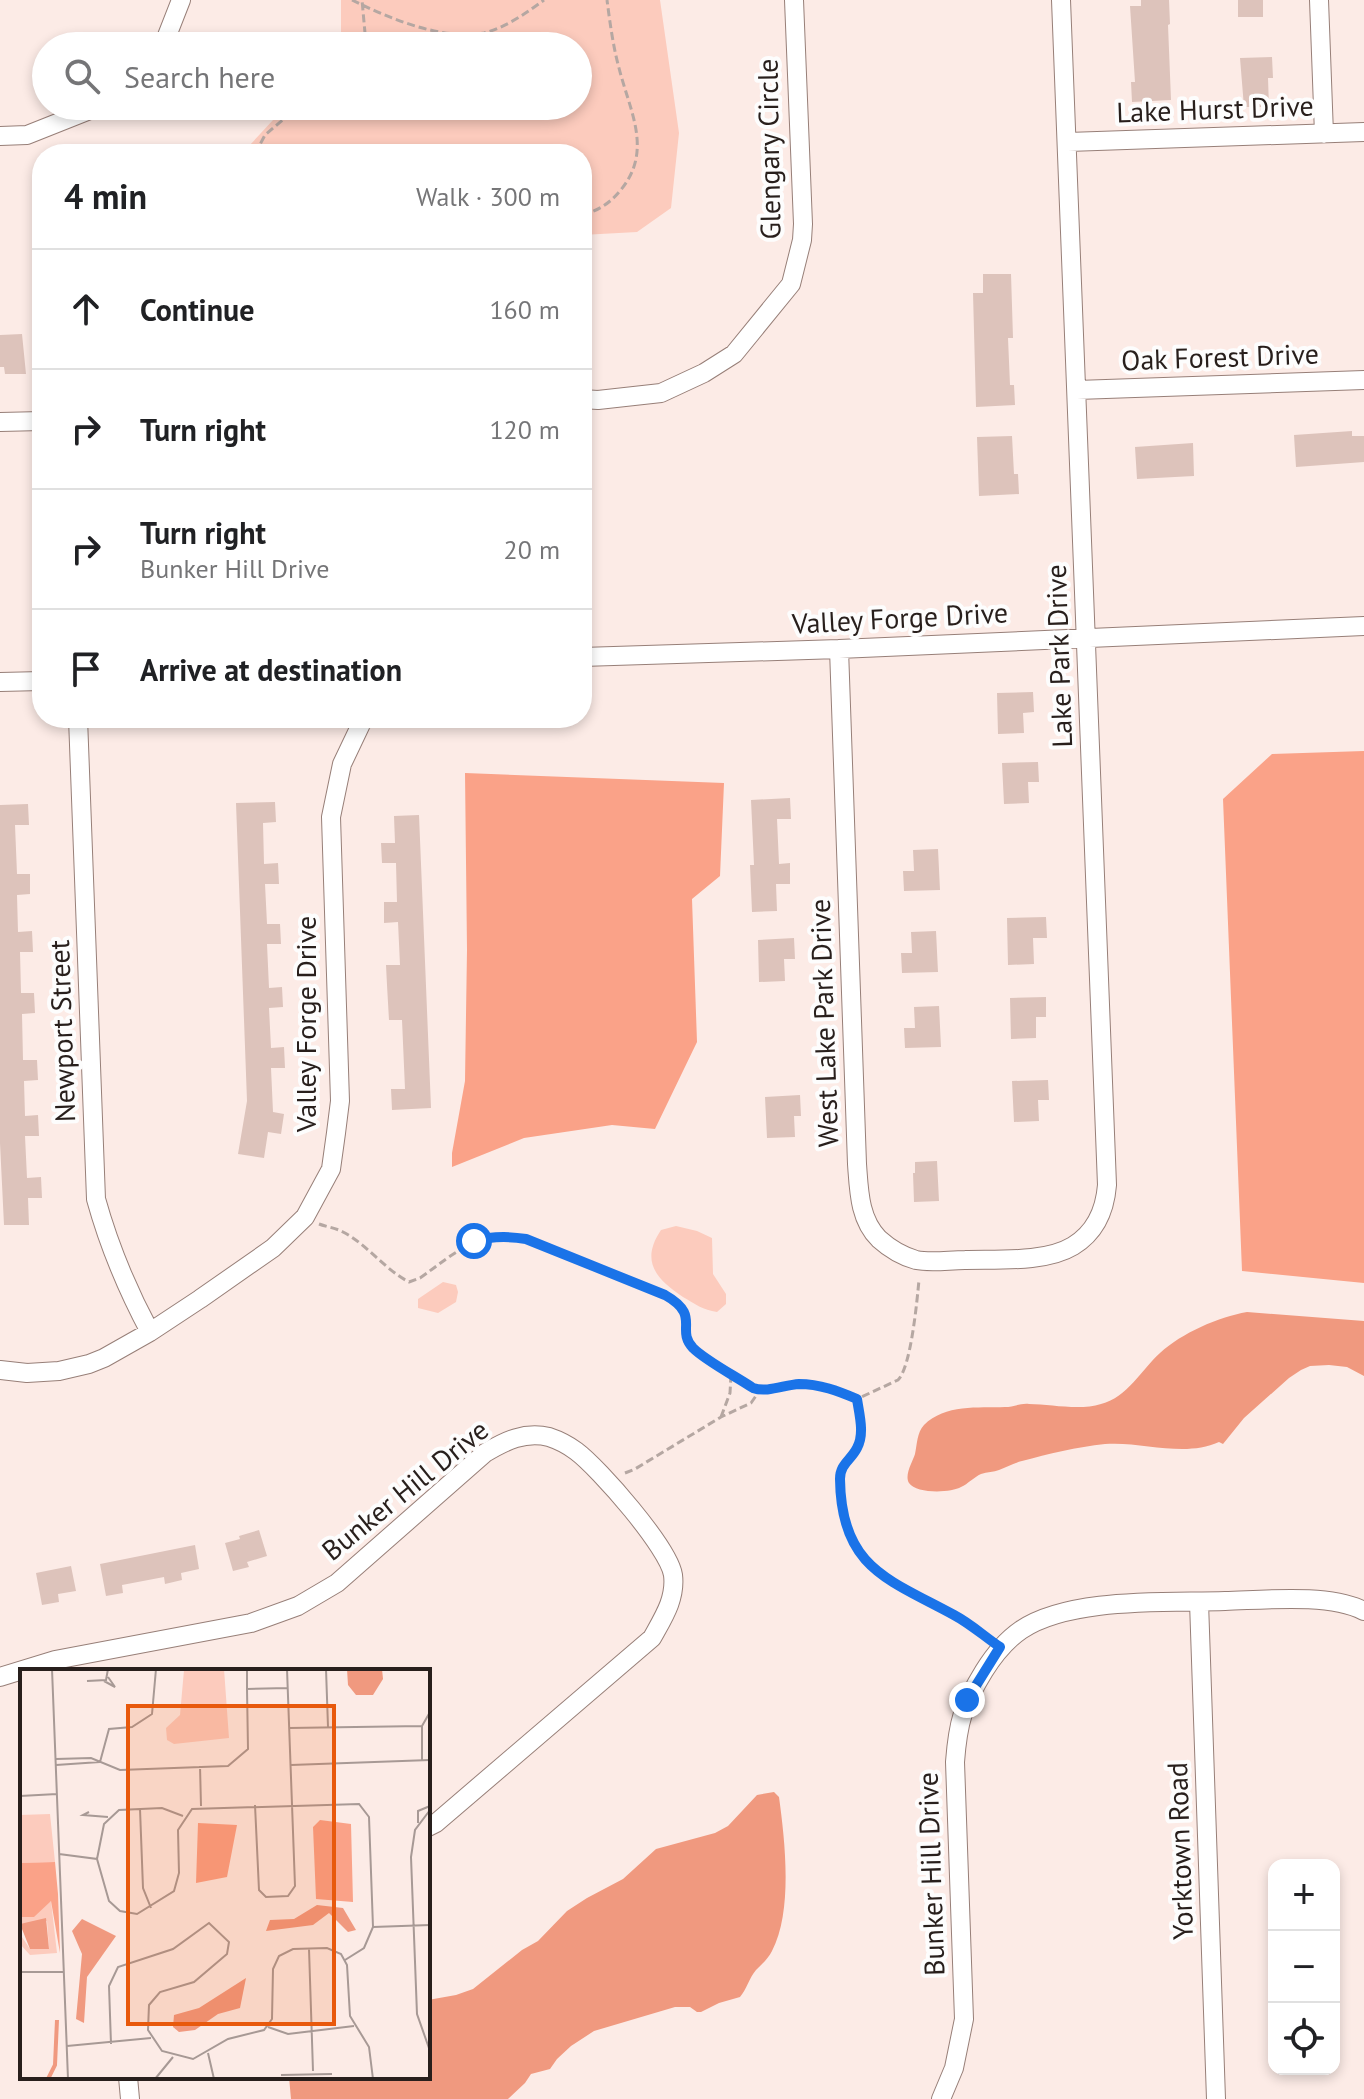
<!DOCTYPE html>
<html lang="en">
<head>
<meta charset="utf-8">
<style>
	:root { --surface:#fff; --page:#f6f6f6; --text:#202124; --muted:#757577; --line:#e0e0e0 }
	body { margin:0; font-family:"PT Sans",sans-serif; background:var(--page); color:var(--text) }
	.controls { position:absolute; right:24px; bottom:24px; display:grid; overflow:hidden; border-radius:16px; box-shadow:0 4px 12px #0003 }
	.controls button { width:72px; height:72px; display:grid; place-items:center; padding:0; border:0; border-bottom:2px solid var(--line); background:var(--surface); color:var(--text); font:40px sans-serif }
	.stop { position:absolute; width:24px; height:24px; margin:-18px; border:6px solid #1a73e8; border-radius:50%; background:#fff }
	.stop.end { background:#1a73e8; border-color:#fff; box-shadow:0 2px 8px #0008 }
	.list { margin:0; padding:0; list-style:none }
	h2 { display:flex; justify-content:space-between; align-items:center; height:104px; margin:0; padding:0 32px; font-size:34px }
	h2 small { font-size:26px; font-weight:400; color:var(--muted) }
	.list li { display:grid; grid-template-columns:52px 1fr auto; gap:24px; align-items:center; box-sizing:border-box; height:120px; padding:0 32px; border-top:2px solid var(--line) }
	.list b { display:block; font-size:30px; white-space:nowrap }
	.list p { margin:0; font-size:26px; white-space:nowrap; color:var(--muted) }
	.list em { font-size:26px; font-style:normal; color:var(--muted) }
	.icon { flex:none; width:44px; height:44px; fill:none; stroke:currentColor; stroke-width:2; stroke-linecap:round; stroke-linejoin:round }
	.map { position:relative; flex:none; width:1364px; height:2099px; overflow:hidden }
	.search { position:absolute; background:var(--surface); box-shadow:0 4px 12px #0003; left:32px; top:32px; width:560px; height:88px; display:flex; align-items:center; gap:20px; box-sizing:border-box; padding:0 28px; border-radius:44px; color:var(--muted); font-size:30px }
	.panel { position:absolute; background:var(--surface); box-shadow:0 4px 12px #0003; left:32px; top:144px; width:560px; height:584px; border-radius:32px }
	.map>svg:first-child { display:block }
</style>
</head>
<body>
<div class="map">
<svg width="1364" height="2099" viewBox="0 0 1364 2099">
	<rect width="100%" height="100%" fill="#fcebe6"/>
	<!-- green -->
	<path fill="#fccbbd" d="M341,0h319l19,133 -8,75 -34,24 -55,3v-81h-334l1,-8 37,-40h292v-60h-237z
		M676,1226l21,5 15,7 1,36 13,20v10l-9,8c-14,-2 -22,-8 -34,-15 -27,-18 -43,-36 -22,-67z
		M443,1282l13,3 2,7 -2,10 -18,11 -20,-5v-9z"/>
	<!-- forest -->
	<path fill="#faa288" d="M1364,751v532l-122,-12 -19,-472 49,-45z
		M465,773l259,10 -4,93 -28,23 5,143 -42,87 -43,-4 -88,13 -72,29v-14l13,-72 2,-131z"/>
	<!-- water -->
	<path fill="#f0997f" d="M1247,1312l117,9v55l-17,-9 -18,-2 -19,1 -9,4 -12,8 -45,40 -21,26 -4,-2c-35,16 -77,-1 -114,2 -28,3 -57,10 -83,17 -8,2 -15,6 -23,9 -5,2 -12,2 -18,4 -7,3 -13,10 -20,13 -10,6 -45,7 -52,-4 -5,-8 4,-22 6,-29 2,-9 2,-22 9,-29 21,-21 54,-17 81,-18 8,0 16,-4 24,-3 22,0 50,7 72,0 27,-7 40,-34 59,-51 22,-20 58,-36 87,-41z
		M774,1792l5,5c6,44 14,114 -7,154 -4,8 -10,13 -16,19 -7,8 -9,19 -16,27l-21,6 -18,9h-4l-7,-5h-15l-81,24 -23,15 -14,13 -7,10 -19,5 -6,9 -17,16h-217l-2,-22h139v-77l28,-5 17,-6 49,-39 16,-9 29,-30 20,-13 36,-19 33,-30 59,-16 13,-7 29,-31z"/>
	<!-- building -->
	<path fill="#ddc3bb" d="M1141,0h28l1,24 -2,1 3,75 -39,2 -1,-20h4l-5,-76h11z
		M1238,0h25v17h-25z
		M1272,57l1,21h-5l1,29h-25l-4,-49z
		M983,274h28l2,64h-5l2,47h4l1,20 -39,2 -3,-114h10z
		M22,334l4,40h-21l-1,-7h-4v-32z
		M1352,431v5h12v26l-68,5 -2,-32z
		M1012,436l2,38h4l1,20 -40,2 -2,-59z
		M1193,443l1,33 -57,3 -2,-32z
		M1033,692l1,20 -11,1 1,20 -26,1 -1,-41z
		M1038,762l1,20h-11l1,21 -25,1 -2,-41z
		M790,798l1,21h-14l2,45 11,-1v21h-14l1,27 -25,1 -2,-47h4l-3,-65z
		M275,802l1,20 -13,1 1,41 14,-1 1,21h-14l2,40h13l1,20h-14l2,44 13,-1 1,20 -14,1 2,40 13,-1 1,21h-14l2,44 11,2 -3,20 -13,-2 -4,26 -26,-4 9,-53 -11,-298z
		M28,804l1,21h-14l2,49h13v20l-13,1 1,37 14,-1 1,21h-13l1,41h13l1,20 -13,1 1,46h14l1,20 -14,1 1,35 13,-1 1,21h-14l2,42 14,-1 1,21h-14l1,27h-25l-4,-82v-338z
		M419,815l12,293 -39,2 -1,-21h14l-3,-69h-13l-2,-35 -1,-20h14l-2,-43 -14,1v-21h13l-1,-39h-14l-1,-20h14l-1,-27z
		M938,849l2,41 -36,1 -1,-20h11l-1,-21z
		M1046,917l1,21h-14l1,26 -26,1 -1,-47z
		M936,931l2,41 -36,1 -1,-20h11l-1,-21z
		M794,938l1,21h-11l1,22 -26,1 -1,-42z
		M1046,997v20h-10v21l-25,1 -1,-41z
		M939,1006l2,41 -36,1 -1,-20h11l-1,-21z
		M1048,1080l1,20h-11l1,21 -25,1 -2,-41z
		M800,1095l1,21h-7l1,21 -28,1 -2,-41z
		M937,1161l2,40 -25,1 -1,-29h2v-11z
		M259,1530l8,26 -20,6 2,5 -16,4 -8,-28 15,-4 -1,-3z
		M195,1545l4,24 -18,4 1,7 -17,4 -1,-7 -42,8 1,8 -17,3 -6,-32z
		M71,1566l5,25 -18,3 1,8 -17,3 -6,-32z"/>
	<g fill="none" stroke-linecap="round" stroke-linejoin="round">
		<!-- minor casing -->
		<g stroke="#977f78" stroke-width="20">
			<path id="minor" d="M1319,0l5,134
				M163,46l18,-46
				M0,136l27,-1 73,-29
				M1068,142l296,-10
				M1077,390l287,-10
				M582,399l16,1 63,-7 43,-20 30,-19 57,-70 11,-44 1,-16 -9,-224
				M0,422l42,-1
				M839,649l18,515c2,26 2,55 22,75 10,9 23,17 37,21 15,3 33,0 49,0 32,-1 80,3 108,-14 23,-14 32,-36 34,-61l-46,-1185
				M582,657l257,-8 525,-23
				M0,682l42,-1
				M78,718l18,481c13,47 31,90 54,133
				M0,1370l27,3 32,-2 30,-7 15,-6 46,-26 50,-33 73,-51 32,-31 26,-48 5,-36 4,-32 -9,-284 11,-53 20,-42 5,-4
				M1199,1602l17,497
				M0,1677l55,-17 196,-37 47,-17 39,-23 148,-130c20,-12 40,-22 64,-16 9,3 19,8 27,14 23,17 93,97 97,124 3,24 -10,43 -21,63l-216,185 -8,4
				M128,2077l2,22
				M941,2099l13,-31 10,-49 -9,-257c3,-40 8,-57 29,-91 10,-16 21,-30 37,-41 49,-33 145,-27 204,-29 39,-1 104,-8 139,10"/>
		</g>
		<!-- path -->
		<path stroke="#b5a7a2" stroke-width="3" stroke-dasharray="8 4" stroke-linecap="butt" d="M352,0c36,18 91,41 132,33 21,-5 44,-21 60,-33
			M362,46l3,-13 -3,-33
			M255,154l10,-19 34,-29
			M582,215c15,-4 27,-11 37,-23 35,-40 11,-80 0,-124 -6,-22 -9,-45 -12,-68
			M319,1224c8,3 17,4 24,8 25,13 41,37 66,50l11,-4c38,-27 56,-47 106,-39l139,56c37,21 10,34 28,53 13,13 44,29 60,40 14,5 31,-3 46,-4 21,0 40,7 58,15l41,-19c13,-13 19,-79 21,-100
			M857,1399c2,15 8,35 0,49 -6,12 -17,16 -17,31 0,53 22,91 70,114 17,9 34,15 50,25 9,6 17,12 25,19
			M721,1417l9,-24 1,-18
			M625,1473l10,-4 86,-52 30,-14 9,-13"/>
		<!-- minor -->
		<use href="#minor" stroke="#fff" stroke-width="18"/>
	</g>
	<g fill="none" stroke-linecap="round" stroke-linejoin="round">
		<!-- route -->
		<path stroke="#1a73e8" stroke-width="10" d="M474,1241c18,-5 34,-5 52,-2l139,56c37,21 10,34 28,53 13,13 44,29 60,40 14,5 31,-3 46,-4 21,0 39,7 58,15 2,14 8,35 0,49 -6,12 -17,16 -17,31 1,89 48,100 114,136 17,9 31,22 46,32l-33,53"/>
	</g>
	<g text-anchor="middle" stroke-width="8" stroke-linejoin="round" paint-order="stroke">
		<!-- street labels -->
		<g font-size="28" fill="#281f1c" stroke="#fdfdfd">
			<text transform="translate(1215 109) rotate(-2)" y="10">Lake Hurst Drive</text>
			<text transform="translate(769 149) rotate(-91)" y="10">Glengary Circle</text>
			<text transform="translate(1220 357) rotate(-2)" y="10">Oak Forest Drive</text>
			<text transform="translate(900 618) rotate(-3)" y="10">Valley Forge Drive</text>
			<text transform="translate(1059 656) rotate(-92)" y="10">Lake Park Drive</text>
			<text transform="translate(824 1023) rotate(-92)" y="10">West Lake Park Drive</text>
			<text transform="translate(306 1024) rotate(-90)" y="10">Valley Forge Drive</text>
			<text transform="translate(62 1031) rotate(-92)" y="10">Newport Street</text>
			<text transform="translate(405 1490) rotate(-39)" y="10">Bunker Hill Drive</text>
			<text transform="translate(1180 1851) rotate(-92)" y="10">Yorktown Road</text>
			<text transform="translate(931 1874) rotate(-92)" y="10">Bunker Hill Drive</text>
		</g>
	</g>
	<!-- overview -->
	<g transform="translate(20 1669)">
		<rect width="410" height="410" fill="#fcebe6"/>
		<path d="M204,0l5,69 -55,6 -7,-4 -1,-12 14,-13 4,-45zM30,145l5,48 -35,1v-48zM31,232l6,52 -27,2 -10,-11v-10l10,15h19l-2,-28 -27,3v-7z" fill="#fccbbd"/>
		<path d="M300,151l31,4 2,78 -37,-3 -3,-72zM178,154l39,2 -10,52 -31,6zM35,193l3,32 2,59 -9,-52 -17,16h-14v-54z" fill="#faa288"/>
		<path d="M327,0h35l1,10 -10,16h-17l-8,-10zM297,236l26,3 13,22 -8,2 -19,-19 -16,12 -47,6 4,-11 24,-1zM26,249l3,31h-19l-10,-25zM62,250l34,17 -29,41 -3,46 -8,-4 6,-65 -10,-23zM226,309l-6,30 -22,6 -23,16 -16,2 -6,-5 1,-12 25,-7z" fill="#f0997f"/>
		<path fill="none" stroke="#f0997f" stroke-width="4" d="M28,410l7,-14 2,-45"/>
		<path fill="none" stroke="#a79995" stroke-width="2" d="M32,0l16,410M227,0v20l41,-1M306,0l2,58M67,12l19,-1 2,-11M84,12l11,6 -7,-10M269,59l133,-2M36,90l35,-1 29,12 108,-4 20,-17 -1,-60M402,92v-35l8,-14M80,93l9,-33 23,-2 20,-13 4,-45M36,96l44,-3M271,96l139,-5M180,97l1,40M0,127l37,-2M235,136l4,85 7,7 22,-1 7,-10 -8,-217M120,140l3,79 8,20M410,141l-15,20 -4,27 6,157 13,37M69,143l-6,3 25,2M398,154v-12l12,-5M39,185l38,5 12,42 11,10 17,3 37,-23 5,-18 -1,-43 14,-21 167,-5 10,13 4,110 -9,21 -19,12M77,190l7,-35 15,-14 43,-2 21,8M353,258l57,-2M289,280l4,122M0,303h44M248,358l20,7 66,-8M91,375l-2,-58 9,-19 55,-18 36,-26 20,19 -2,12 -33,28 -34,10 -11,13 -1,25 14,21 31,8 35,-20 36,-9 8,-11 1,-50 6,-13 14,-7 34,-1 14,6 6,11 3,51 19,31 4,32M47,377l84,-8M188,384l6,26M261,406l51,-1M135,410l18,-22"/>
		<path fill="#e8590c" fill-opacity="0.15" stroke="#e8590c" stroke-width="4" d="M108,37h206v318h-206z"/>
		<rect width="410" height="410" fill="none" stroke="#281f1c" stroke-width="4"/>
	</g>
</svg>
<div class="controls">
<button>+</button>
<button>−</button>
<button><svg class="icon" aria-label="locate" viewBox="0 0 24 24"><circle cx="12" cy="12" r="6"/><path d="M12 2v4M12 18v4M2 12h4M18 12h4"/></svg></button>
</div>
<div class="stop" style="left:474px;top:1241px"></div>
<div class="stop end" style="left:967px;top:1700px"></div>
<div class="search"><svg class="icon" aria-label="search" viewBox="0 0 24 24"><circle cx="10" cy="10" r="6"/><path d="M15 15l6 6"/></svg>Search here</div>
<section class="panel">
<h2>4 min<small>Walk · 300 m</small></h2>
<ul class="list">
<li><svg class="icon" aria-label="ahead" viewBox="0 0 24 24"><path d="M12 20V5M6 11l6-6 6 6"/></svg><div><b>Continue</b></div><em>160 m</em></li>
<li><svg class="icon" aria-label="right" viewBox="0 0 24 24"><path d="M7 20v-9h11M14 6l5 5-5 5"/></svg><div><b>Turn right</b></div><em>120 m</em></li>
<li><svg class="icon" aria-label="right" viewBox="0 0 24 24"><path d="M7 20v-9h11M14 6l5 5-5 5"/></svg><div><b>Turn right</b><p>Bunker Hill Drive</p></div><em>20 m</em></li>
<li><svg class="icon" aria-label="arrive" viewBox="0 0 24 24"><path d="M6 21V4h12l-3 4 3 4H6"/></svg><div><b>Arrive at destination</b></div></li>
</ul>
</section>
</div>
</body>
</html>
